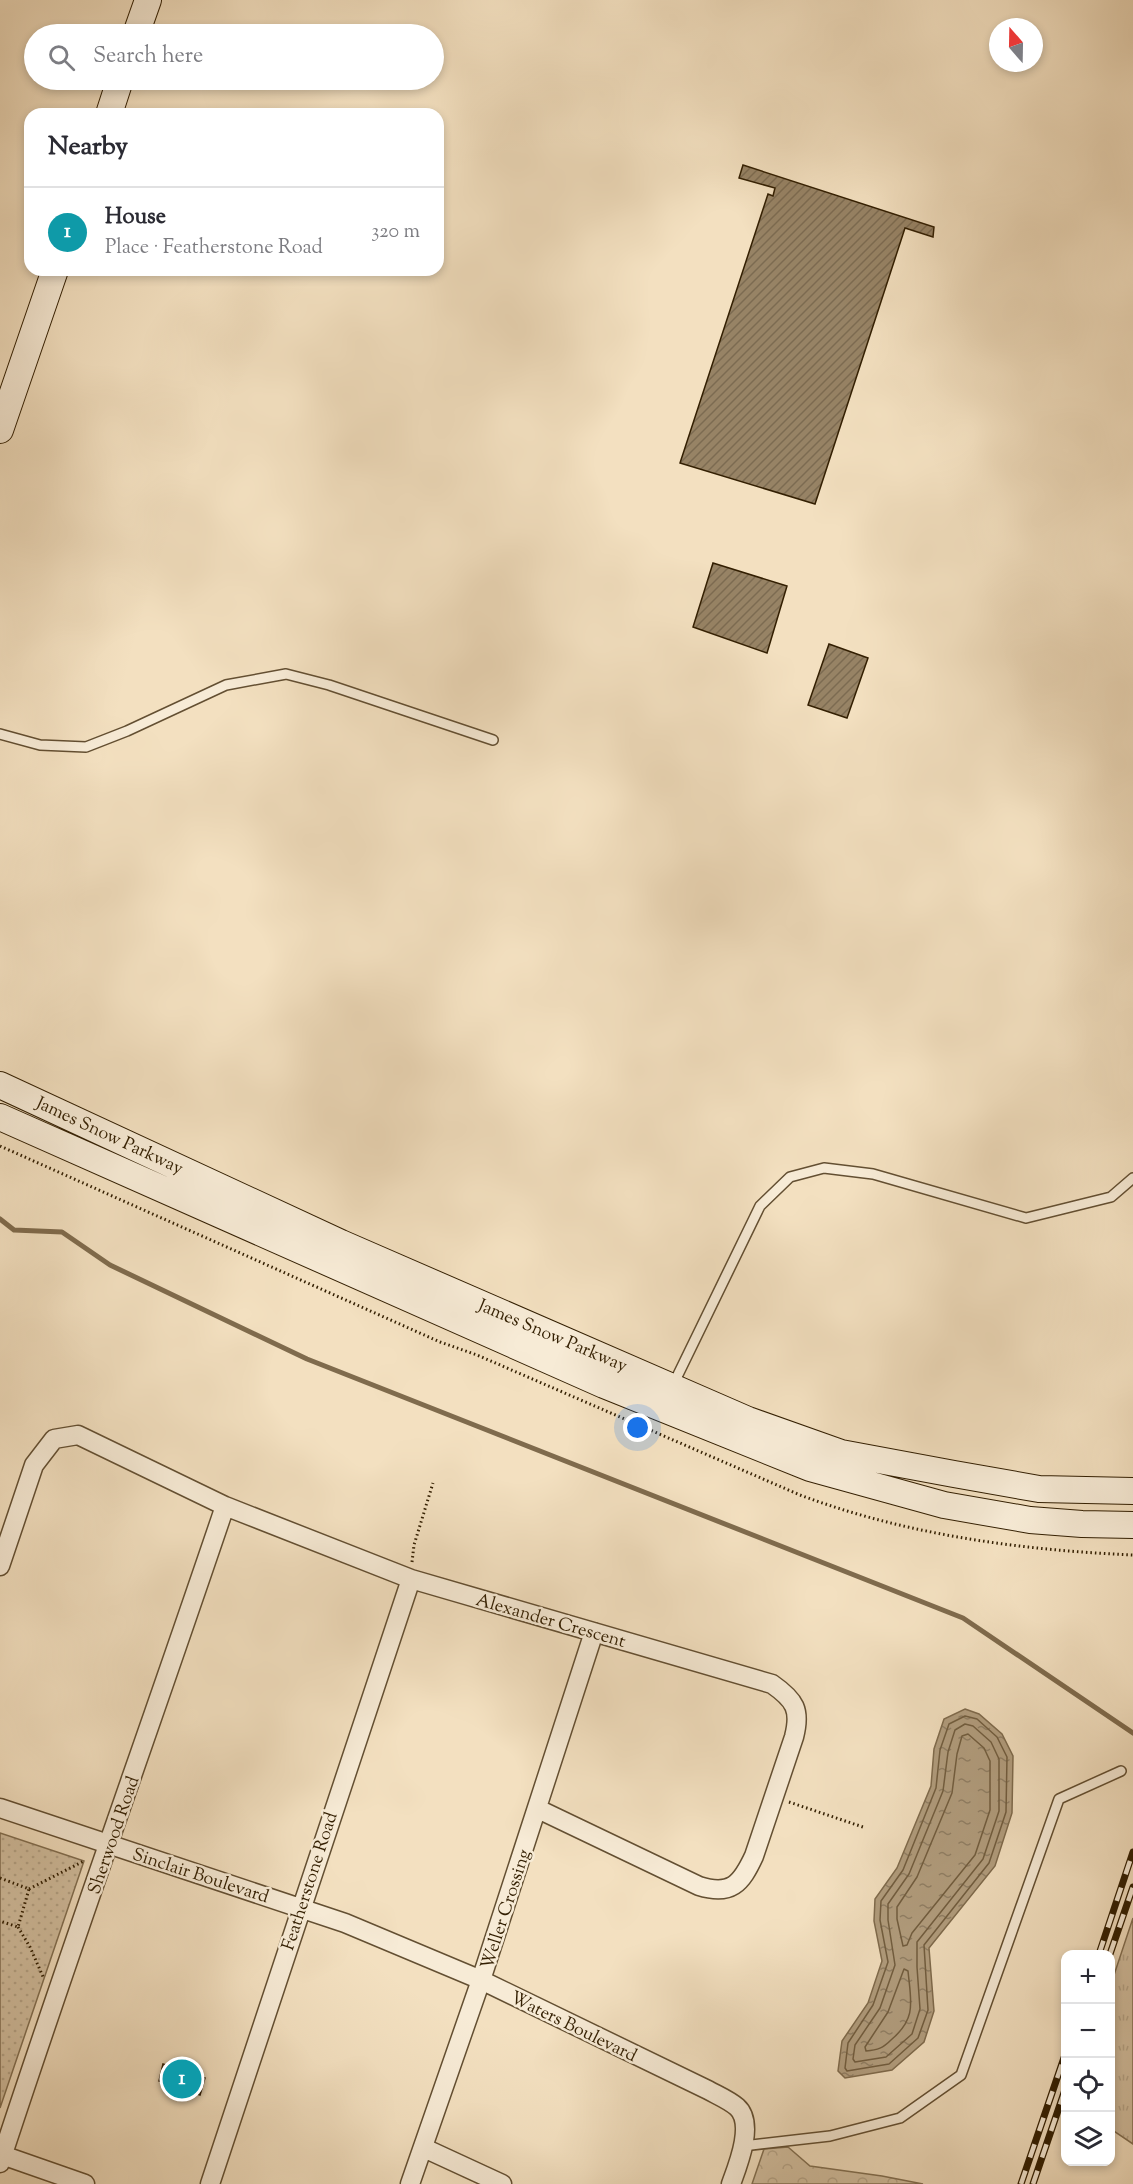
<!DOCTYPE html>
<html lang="en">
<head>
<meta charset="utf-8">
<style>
	:root { --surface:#fff; --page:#f7f7f7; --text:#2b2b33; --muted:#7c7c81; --line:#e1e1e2; --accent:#8f2418 }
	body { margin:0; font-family:"Sorts Mill Goudy",serif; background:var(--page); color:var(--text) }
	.controls { position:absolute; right:18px; bottom:18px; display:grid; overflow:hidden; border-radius:12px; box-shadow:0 3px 9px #0003 }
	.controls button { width:54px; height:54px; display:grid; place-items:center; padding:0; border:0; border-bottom:2px solid var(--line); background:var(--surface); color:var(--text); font:30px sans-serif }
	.compass { position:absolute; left:989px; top:18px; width:54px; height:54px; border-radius:50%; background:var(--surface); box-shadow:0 3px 9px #0003; rotate:340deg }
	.you { position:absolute; left:638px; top:1428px; width:21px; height:21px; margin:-15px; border:4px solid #fff; border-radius:50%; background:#1a73e8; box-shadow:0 0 0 9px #1a73e833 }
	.badge { display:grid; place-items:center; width:39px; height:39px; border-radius:50%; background:var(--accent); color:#fff; font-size:20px; font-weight:700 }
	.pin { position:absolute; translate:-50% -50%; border:3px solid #fff; box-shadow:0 2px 6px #0006 }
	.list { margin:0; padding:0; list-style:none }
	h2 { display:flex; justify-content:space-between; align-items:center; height:78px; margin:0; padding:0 24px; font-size:26px }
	h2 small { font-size:20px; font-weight:400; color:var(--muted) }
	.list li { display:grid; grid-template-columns:39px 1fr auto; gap:18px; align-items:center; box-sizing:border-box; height:90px; padding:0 24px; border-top:2px solid var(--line) }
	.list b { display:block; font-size:22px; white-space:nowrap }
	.list p { margin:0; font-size:20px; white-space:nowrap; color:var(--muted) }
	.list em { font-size:20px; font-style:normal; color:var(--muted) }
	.icon { flex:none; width:33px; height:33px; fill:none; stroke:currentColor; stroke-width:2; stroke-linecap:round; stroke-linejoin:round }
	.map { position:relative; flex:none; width:1133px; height:2184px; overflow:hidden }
	.search { position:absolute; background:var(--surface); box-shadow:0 3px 9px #0003; left:24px; top:24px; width:420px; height:66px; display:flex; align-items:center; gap:15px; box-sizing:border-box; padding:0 21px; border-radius:33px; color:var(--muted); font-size:22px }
	.panel { position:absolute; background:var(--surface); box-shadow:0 3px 9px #0003; left:24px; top:108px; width:420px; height:168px; border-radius:18px }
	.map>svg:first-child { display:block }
</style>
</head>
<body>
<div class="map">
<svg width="1133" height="2184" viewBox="0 0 1133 2184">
	<defs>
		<pattern id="grass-tufts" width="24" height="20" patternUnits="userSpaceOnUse" patternTransform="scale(1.5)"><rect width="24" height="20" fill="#d2bfa0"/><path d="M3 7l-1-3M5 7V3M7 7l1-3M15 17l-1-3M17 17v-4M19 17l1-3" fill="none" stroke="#b5a488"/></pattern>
		<pattern id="forest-crowns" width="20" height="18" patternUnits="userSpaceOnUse" patternTransform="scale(1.5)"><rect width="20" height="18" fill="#d2bfa0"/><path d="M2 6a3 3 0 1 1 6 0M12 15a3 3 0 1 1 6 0" fill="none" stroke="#b5a488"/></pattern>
		<pattern id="park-dots" width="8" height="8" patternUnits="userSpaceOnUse" patternTransform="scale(1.5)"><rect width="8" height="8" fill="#d2bfa0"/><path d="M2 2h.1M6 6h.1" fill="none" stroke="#b5a488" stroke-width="1.8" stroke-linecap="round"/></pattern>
		<pattern id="water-ripples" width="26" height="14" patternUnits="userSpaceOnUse" patternTransform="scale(1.5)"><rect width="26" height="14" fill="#b29e7f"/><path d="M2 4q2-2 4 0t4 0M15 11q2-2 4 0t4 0" fill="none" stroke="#918066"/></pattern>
		<pattern id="building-hatch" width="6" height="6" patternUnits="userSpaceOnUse" patternTransform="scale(1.5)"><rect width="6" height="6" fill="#978365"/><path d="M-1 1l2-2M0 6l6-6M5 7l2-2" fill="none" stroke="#7c6b51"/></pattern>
	</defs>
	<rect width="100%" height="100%" fill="#f3e0c0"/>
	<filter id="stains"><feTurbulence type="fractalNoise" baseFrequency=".00333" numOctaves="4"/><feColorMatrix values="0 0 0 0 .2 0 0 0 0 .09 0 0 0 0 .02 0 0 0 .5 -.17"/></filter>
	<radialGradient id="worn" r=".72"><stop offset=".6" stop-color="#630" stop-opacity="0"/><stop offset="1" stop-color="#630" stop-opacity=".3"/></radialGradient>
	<!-- grass -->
	<path fill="url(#grass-tufts)" stroke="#826f51" stroke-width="1.5" d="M1133,1918v226l-22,-15v-145z"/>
	<!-- forest -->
	<path fill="url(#forest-crowns)" stroke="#826f51" stroke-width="1.5" d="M788,2147l22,19 72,10 41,8h-171l12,-35z"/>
	<!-- park -->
	<path fill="url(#park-dots)" stroke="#826f51" stroke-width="1.5" d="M0,1833l84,28 -84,247z"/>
	<!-- water -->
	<path fill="url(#water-ripples)" stroke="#7f6b4d" stroke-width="1.5" d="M965,1709l14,5 23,20 11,22 -1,57 -17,53 -66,82 5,63 -10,31 -32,28 -47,8 -7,-7 4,-30 26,-38 14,-42 -8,-40 1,-22 22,-31 34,-82 3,-37 10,-30z"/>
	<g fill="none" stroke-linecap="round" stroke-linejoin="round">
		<!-- shore -->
		<path stroke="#725e40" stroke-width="1.5" d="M965,1716l12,3 20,18 10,20 -1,55 -17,51 -65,82 4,65 -10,28 -29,26 -42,7 -2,-3 3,-25 25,-38 15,-43 -8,-42 1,-19 22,-31 33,-82 4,-38 9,-26z
			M965,1724l8,2 18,16 8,17v52l-16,48 -66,83v25l3,42 -8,25 -26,23 -31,5 -2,-3 2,-14 25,-37 15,-43 -7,-45v-16l21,-30 34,-83 5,-39 7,-22z
			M968,1734l16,14 6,13v49l-15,45 -63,78 -5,12 -4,1 -6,-27v-12l20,-30 35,-84 5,-39 5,-18z
			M904,1969l4,2c3,31 9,47 -17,69 -8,8 -13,10 -25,11l-1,-4 23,-35z"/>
		<!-- stream -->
		<path stroke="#7f6b4d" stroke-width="5" d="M0,1219l14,11 48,2 48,33 197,94 656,259 170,115"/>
	</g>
	<!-- building -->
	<path fill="url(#building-hatch)" stroke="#331f02" stroke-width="1.5" d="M743,165l191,62 -1,10 -28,-9 -90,276 -135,-41 88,-269 5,2 2,-8 -36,-10z
		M713,563l74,23 -20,67 -74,-26z
		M829,644l39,14 -21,60 -39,-13z
		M163,2064l42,14 -5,17 -41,-14z"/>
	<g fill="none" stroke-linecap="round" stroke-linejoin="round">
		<!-- lane casing -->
		<g stroke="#634f32" stroke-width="12">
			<path id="lane" d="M0,734l40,11 46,2 41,-16 99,-46 60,-11 43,11 164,55
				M673,1385l87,-179 30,-29 34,-9 49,6 153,44 85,-21 22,-19
				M743,2146l87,-10 70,-18 61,-43 98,-276 62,-28"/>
		</g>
		<!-- street casing -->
		<g stroke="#634f32" stroke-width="21">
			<path id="street" d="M0,1566l34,-101 20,-26 24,-4 147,71 186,73 361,105c23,16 29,26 22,53l-40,119c-13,28 -23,40 -55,30l-161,-77
				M0,1808l345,115 136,57 227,110c9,5 21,10 29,17 18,16 1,58 -6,77
				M424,2148l78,36
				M2,2155l83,29
				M0,2163c72,-220 151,-438 225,-657
				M210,2184l201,-605
				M410,2184l71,-204 113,-348"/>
		</g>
		<!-- secondary casing -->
		<g stroke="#331f02" stroke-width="28">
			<path id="secondary" d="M136,34l12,-34
				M109,114l11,-34
				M0,430l55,-160
				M0,1085l341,158 407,177 93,33 113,21 85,15 94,2
				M0,1117l604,268 206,83 134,37 86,15 52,4 51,1"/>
		</g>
		<!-- path -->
		<path stroke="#331f02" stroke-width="3" stroke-dasharray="1.5 3" stroke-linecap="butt" d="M0,1146l440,196 37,13 323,140c107,40 220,55 333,60
			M412,1562l2,-17 19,-62
			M789,1802l74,25
			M0,1878l29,11 -11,38 -18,-6
			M29,1889l55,-28
			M18,1927l12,20 14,32"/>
		<!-- lane -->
		<use href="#lane" stroke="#f7ebd6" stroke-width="9"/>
		<!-- street -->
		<use href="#street" stroke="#f7ebd6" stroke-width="18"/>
		<!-- secondary -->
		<use href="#secondary" stroke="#f7ebd6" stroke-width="26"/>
		<!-- rail casing -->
		<g stroke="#331f02" stroke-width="7">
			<path id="rail" d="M1099,1954l34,-102
				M1110,1954l23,-67
				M1021,2184l45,-132
				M1033,2184l33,-97"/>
		</g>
		<!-- rail -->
		<use href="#rail" stroke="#f7ebd6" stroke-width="4.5" stroke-dasharray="14" stroke-linecap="butt"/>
	</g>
	<g text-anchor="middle" stroke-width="5" stroke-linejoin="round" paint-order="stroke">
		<!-- street labels -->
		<g font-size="18" fill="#331f02" stroke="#f7ebd6">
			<text transform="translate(110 1135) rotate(25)" y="6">James Snow Parkway</text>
			<text transform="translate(553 1335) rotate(23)" y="6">James Snow Parkway</text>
			<text transform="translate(551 1620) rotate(16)" y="6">Alexander Crescent</text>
			<text transform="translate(113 1835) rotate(-71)" y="6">Sherwood Road</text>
			<text transform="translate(201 1875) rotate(18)" y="6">Sinclair Boulevard</text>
			<text transform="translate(309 1881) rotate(-72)" y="6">Featherstone Road</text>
			<text transform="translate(505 1909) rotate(-72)" y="6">Weller Crossing</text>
			<text transform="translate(574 2026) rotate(26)" y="6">Waters Boulevard</text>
		</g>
	</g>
	<rect width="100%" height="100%" filter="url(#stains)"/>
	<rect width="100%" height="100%" fill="url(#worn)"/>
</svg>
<div class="controls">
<button>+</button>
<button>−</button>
<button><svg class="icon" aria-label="locate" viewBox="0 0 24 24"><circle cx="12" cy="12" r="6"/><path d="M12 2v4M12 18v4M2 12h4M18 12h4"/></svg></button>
<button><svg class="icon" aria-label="layers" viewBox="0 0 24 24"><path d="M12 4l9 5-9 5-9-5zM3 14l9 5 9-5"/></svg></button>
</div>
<svg class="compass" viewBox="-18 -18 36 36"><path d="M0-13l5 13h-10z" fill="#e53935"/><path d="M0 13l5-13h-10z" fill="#7c7c81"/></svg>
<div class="you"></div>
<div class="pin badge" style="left:182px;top:2079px;background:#0f9aa8">1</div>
<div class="search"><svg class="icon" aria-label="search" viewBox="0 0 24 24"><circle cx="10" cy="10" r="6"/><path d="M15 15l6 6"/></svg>Search here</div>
<section class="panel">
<h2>Nearby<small></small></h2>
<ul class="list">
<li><span class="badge" style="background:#0f9aa8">1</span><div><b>House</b><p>Place · Featherstone Road</p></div><em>320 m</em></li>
</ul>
</section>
</div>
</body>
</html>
